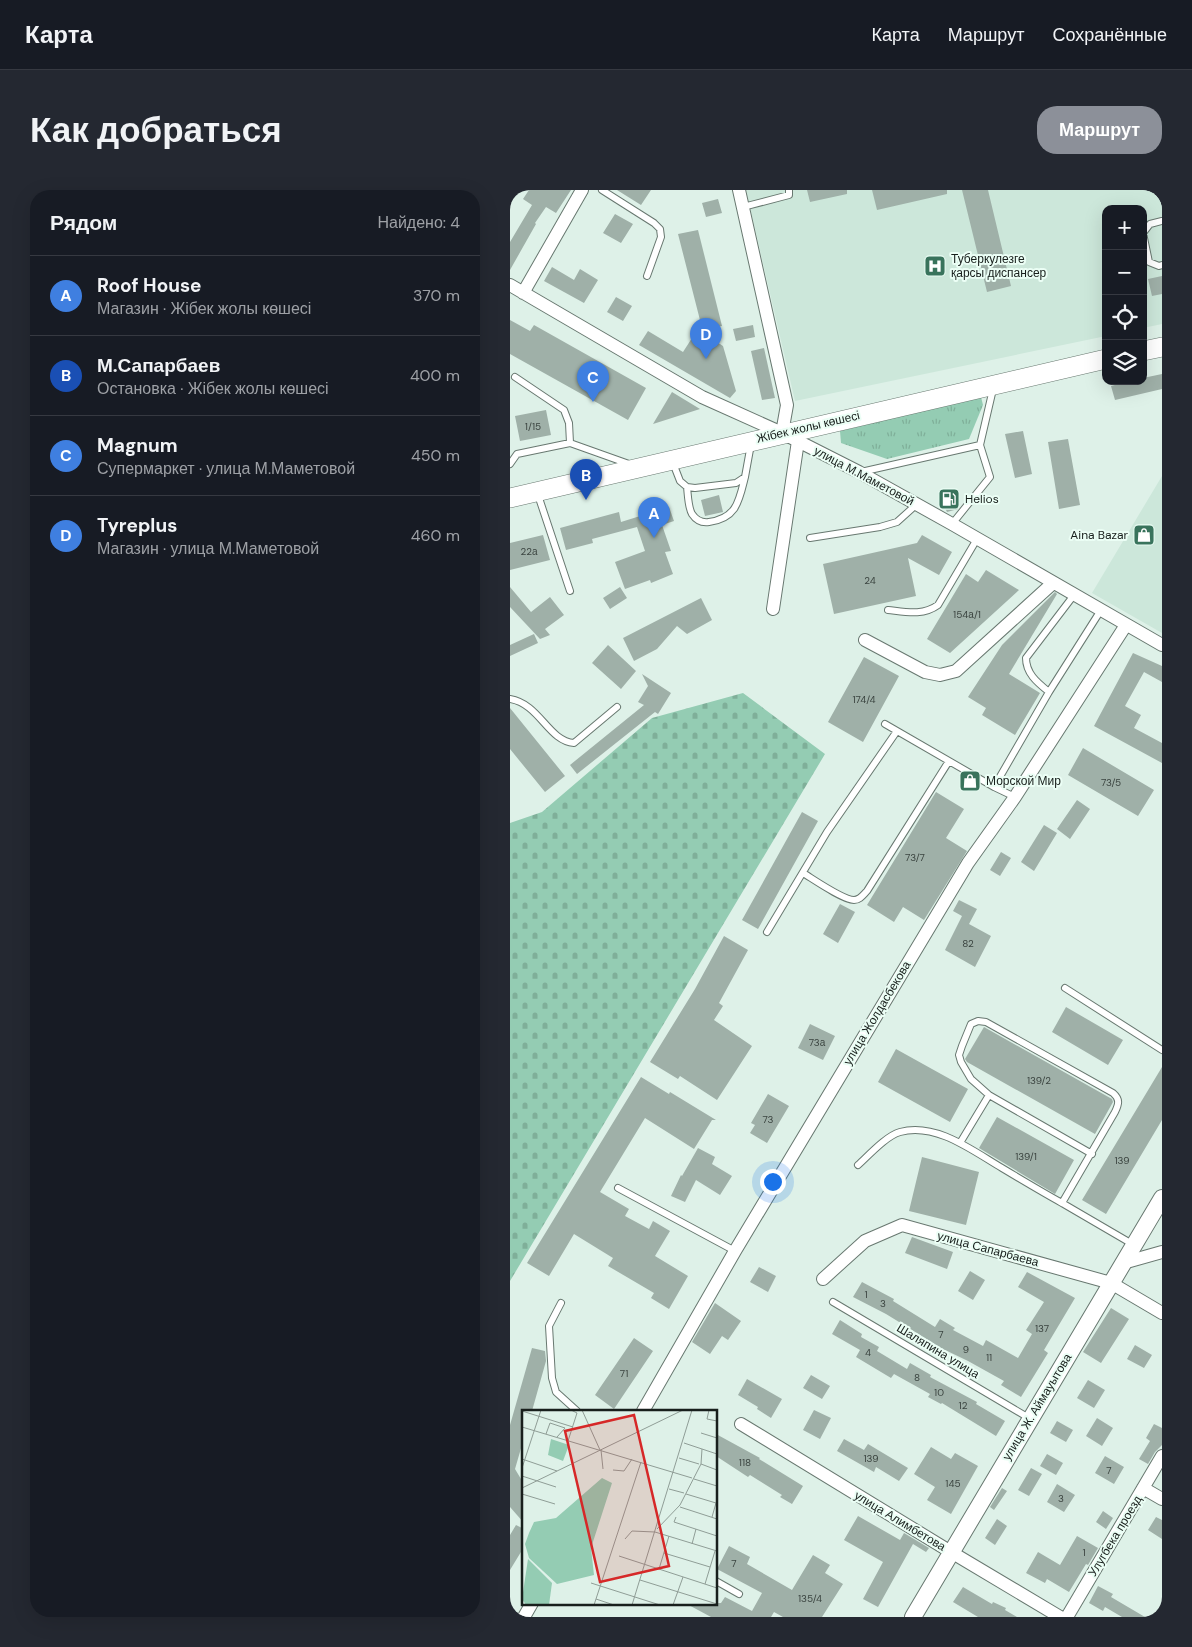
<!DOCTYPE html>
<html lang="ru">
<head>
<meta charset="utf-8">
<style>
	:root { --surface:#171b24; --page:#242831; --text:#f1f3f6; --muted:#9ea1a6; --line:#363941; --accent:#8c9099 }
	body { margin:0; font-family:"DM Sans",sans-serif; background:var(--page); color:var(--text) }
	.controls { position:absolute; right:15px; top:15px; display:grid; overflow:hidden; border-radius:10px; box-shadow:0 5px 20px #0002 }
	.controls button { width:45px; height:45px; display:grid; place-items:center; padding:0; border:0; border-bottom:1px solid var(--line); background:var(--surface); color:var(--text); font:25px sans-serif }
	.you { position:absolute; left:262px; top:991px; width:18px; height:18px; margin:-12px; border:4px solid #fff; border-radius:50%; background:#1a73e8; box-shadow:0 0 0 8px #1a73e833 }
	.badge { display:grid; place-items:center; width:32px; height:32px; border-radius:50%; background:var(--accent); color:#fff; font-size:16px; font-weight:700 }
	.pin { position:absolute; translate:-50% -41px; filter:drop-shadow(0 1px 2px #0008) }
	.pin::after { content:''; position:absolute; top:26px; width:18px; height:15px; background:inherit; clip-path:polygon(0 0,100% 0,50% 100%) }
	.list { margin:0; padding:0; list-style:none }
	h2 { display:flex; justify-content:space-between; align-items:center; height:65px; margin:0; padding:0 20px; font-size:21px }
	h2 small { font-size:16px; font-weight:400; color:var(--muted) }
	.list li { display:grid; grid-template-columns:32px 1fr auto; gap:15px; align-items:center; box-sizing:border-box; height:80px; padding:0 20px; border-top:1px solid var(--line) }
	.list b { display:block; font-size:19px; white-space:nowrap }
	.list p { margin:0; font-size:16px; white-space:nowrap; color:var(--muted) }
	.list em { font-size:16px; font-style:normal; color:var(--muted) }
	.icon { flex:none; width:28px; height:28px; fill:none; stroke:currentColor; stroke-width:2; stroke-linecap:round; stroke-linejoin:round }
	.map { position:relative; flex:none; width:652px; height:1427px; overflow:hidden; border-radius:20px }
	header { display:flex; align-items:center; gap:30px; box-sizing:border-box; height:70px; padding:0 25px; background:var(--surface); border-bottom:1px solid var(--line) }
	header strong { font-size:24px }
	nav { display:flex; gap:28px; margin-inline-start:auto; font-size:18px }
	.intro { display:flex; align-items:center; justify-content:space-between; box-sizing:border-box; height:120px; padding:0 30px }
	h1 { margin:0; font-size:35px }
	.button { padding:12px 22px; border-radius:20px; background:var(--accent); color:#fff; font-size:18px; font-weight:700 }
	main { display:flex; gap:30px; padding:0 30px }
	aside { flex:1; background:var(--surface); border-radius:20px; box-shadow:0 5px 20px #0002 }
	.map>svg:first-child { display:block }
</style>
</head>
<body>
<header>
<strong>Карта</strong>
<nav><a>Карта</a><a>Маршрут</a><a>Сохранённые</a></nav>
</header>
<div class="intro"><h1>Как добраться</h1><a class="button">Маршрут</a></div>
<main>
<aside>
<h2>Рядом<small>Найдено: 4</small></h2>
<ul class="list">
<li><span class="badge" style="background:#3f7fe0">A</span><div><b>Roof House</b><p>Магазин · Жібек жолы көшесі</p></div><em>370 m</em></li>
<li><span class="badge" style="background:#1a4fb4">B</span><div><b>М.Сапарбаев</b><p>Остановка · Жібек жолы көшесі</p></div><em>400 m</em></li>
<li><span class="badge" style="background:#3f7fe0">C</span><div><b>Magnum</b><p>Супермаркет · улица М.Маметовой</p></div><em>450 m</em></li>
<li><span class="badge" style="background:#3f7fe0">D</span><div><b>Tyreplus</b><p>Магазин · улица М.Маметовой</p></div><em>460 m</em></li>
</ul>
</aside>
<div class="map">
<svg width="652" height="1427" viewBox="0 0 652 1427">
	<defs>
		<pattern id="grass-tufts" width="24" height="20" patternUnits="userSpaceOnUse" patternTransform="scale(1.25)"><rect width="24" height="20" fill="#94ccb3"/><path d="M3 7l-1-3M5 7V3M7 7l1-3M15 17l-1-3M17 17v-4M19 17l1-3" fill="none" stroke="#7faf99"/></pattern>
		<pattern id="cemetery-stones" width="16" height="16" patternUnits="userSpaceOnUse" patternTransform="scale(1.25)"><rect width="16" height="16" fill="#94ccb3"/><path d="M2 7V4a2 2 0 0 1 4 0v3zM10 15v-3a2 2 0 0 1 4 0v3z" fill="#7faf99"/></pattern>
	</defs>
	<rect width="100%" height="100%" fill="#def1e8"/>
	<!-- built -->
	<path fill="#cce7da" d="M236,0h416v134l-19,4v-119h-37v127l-311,65z
		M652,286v157l-70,-40z"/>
	<!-- grass -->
	<path fill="url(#grass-tufts)" d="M471,207l2,8 -14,34 -82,20 -46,-16 -1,-12z"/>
	<!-- cemetery -->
	<path fill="url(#cemetery-stones)" d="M233,503l82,61 -315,527v-458l32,-11 110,-94z"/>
	<!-- building -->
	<path fill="#9fb0a8" d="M19,0h42l-15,23 -10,-6 -11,16 1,1 -26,46v-28l22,-37 -9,-6z
		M107,0h34l-10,15z
		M297,0h40v4l-37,8z
		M362,0h75v4l-70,16z
		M452,0h26l23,96 -24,6z
		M208,9l4,14 -16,4 -4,-14z
		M105,24l18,10 -12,19 -18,-10z
		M188,40l24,96 -22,5 23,15 13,45 -6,7 -91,-53 9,-14 35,21 18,-28 -23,-90z
		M42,77l22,13 6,-11 18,11 -14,23 -40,-22z
		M652,86v18l-10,2 -4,-17z
		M106,107l16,9 -9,15 -16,-9z
		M0,130l20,11 4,-6 112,63 -18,32 -118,-66z
		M243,135l2,12 -19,4 -3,-12z
		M254,158l11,50 -13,2 -11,-49z
		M652,184v15l-47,11 -4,-14 19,-5h13v-3z
		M162,202l28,17 -47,15z
		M36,220l5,25 -31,6 -5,-25z
		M513,241l9,43 -17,4 -10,-44z
		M558,249l12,66 -21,4 -11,-67z
		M446,300l3,15h-2l1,4 -11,3 -2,-4h-3l-3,-14z
		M209,305l4,17 -18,4 -4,-16z
		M159,317l5,14 -12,4 9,26 -6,1 8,22 -22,9 -1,-3 -25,9 -10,-27 30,-11 -8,-24 -45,12 1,4 -27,7 -6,-22 59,-16 2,10z
		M33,345l7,25 -40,10v-27z
		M412,345l30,17 -13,23 -31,-17 8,38 -82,18 -11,-50 94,-21z
		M476,380l33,20 -69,63 -23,-14 39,-65 12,8z
		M0,397l21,25 19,-15 14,18 -19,14 5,6 -10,4 -30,-32z
		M110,397l7,11 -17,11 -7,-11z
		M545,402l2,2 -48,80 31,19 -25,42 -33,-20 4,-7 -18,-11 34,-52z
		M191,408l11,22 -25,14 -10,-8 -20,23 -23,12 -11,-23z
		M24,444l4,9 -28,13v-11z
		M98,455l28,26 -15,18 -29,-26z
		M623,463l29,13v16l-18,-10 -19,34 16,9 -7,13 28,15v20l-68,-37z
		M354,467l35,19 -36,66 -35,-20z
		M132,484l29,19 -13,21 -3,-2 -78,62 -7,-9 74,-60 -6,-3 10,-16z
		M0,518l55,68 -20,16 -35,-43z
		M573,558l71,42 -16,26 -70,-41z
		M426,602l28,17 -18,29 21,13 -43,69 -21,-13 -9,15 -27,-17z
		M567,610l13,9 -20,30 -13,-10z
		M292,622l16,9 -60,108 -16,-9z
		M534,635l13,8 -23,38 -13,-9z
		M491,662l10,6 -11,18 -10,-6z
		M449,710l18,9 -8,15 22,12 -16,31 -30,-17 17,-34 -9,-5z
		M330,714l15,8 -17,31 -15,-9z
		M214,746l24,14 -29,53 4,3 -9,14 38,26 -35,54 -37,-24 -2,3 -28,-17 45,-73z
		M556,817l57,33 -15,25 -56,-33z
		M300,834l25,12 -12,24 -25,-12z
		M474,837l128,72 1,3 -18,32 -128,-72 -2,-3z
		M386,859l72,40 -18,33 -72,-40z
		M652,877v53l-56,94 -24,-14z
		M131,887l28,17 1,-2 46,28h-4l-18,29 -49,-31 -45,74 29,17 -4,7 24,13 4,-8 17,10 -15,25 33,20 -19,33 -18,-11 3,-5 -46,-27 5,-8 -39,-24 -25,42 -22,-13z
		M258,904l21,12 -22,37 -17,-10 5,-8 -4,-2z
		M487,927l77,43 -19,34 -76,-46z
		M188,958l17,9 -3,7 20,12 -12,19 -24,-15 -11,22 -14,-6 10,-21 1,1z
		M412,967l57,15 -13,53 -57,-14z
		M402,1047l41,15 -6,17 -42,-16z
		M249,1077l17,9 -8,16 -18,-10z
		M460,1081l15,9 -12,20 -15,-9z
		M517,1082l48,26 -31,52 4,3 -27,44 -20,-12 3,-4 -36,-20 -25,-12 -57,-35 -33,-17 9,-15 32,17 -1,2 42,26 5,-8 15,9 -2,2 30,16 3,-6 32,18 14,-24 -6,-4 18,-28 -26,-15z
		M205,1113l26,18 -13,19 -6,-4 -12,18 -18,-12z
		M601,1118l18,11 -28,44 -18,-11z
		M330,1130l22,14 -1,3 18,10 -2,4 30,18 3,-6 21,12 -1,2 47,25 -1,2 29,17 -9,15 -54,-33 -1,1 -13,-7 2,-3 -36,-20 -3,4 -35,-21 4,-7 -28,-16z
		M124,1148l19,13 -39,58 -19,-14z
		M625,1155l17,10 -8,13 -17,-9z
		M22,1158l13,3 1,10 -14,50h-8v27l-9,31 9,15v39l-14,-16v-82z
		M301,1185l19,11 -8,13 -19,-11z
		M237,1189l35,20 -11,19 -14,-9 1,-2 -20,-12z
		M578,1190l17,10 -11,18 -17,-10z
		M304,1220l17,8 -11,21 -17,-9z
		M587,1228l16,10 -11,18 -16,-10z
		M547,1231l16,9 -7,12 -16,-9z
		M644,1234l8,4v17l-7,7 -7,12 -9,-5 11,-18 -4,-3z
		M206,1244l44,24 -1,1 44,27 -11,18 -12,-7 2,-2 -32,-20 -2,2 -32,-21z
		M334,1249l20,11 4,-6 40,24 -9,13 -23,-14 -2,5 -37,-21z
		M421,1257l20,12 4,-6 23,13 -27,48 -24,-14 8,-13 -21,-13z
		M537,1264l16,9 -7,12 -16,-9z
		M595,1266l19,11 -10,17 -19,-11z
		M521,1278l11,6 -13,22 -11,-6z
		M547,1294l18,11 -11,17 -17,-10z
		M492,1298l5,3 -13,19 -4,-3z
		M593,1321l10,7 -7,11 -10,-7z
		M348,1326l42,24 4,-7 25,15 -3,4 -13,-8 -35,63 -15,-8 20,-37 -39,-22z
		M646,1327l6,3v19l-14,-9z
		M487,1329l10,7 -12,19 -10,-7z
		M6,1335l8,4v18l-14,23v-35z
		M567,1346l21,12 -10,17 -2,-1 -17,28 -22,-13 -2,4 -19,-10 12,-21 22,13z
		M219,1356l21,11 -3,7 45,26 21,-35 17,10 -5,8 18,11 -21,33h-39l-9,-5 -3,5h-60l-26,-14h36l4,-6 27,14 10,-18 -45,-24z
		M588,1396l15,8 -2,3 34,20h-23l-17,-10 -2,4 -14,-8z
		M453,1397l29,17 1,-2 13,6 -1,2 12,7h-39l-25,-15z"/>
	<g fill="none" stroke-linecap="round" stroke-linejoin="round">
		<!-- service casing -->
		<g stroke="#687870" stroke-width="8">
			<path id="service" d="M92,0l52,33 6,6 1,8 -14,39
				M233,17l46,-12v-5
				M652,31l-12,3 -7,9 6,29 10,4 3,-1
				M5,187l49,33 5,13 1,20
				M163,273l7,18 7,6 8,1 41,-5 9,-6 6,-33
				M0,274l7,-10 53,-11 59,21
				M351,282l119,-27 13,-56
				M177,297c1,8 1,20 5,27 4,6 10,9 17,8 28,-4 30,-21 36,-45
				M27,302l33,99
				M442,334l38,-47 -10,-32
				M300,348l70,-11 17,-5 20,-18
				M564,405l-48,63c0,16 12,25 23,34l52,-82
				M378,420c18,2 35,6 50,-5l39,-66
				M0,509c30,5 38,42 64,44l43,-36
				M375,534l109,63 55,-95
				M484,597l21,10
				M293,683c10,6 40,27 51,27 6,0 9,-5 13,-9l82,-130
				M257,742l60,-100 70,-101
				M555,798l97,62
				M450,953l29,-48
				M582,964l-103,-59 -18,-16 -10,-17 -2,-7 3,-9 9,-22 7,-3 8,1 127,71c7,6 6,11 2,19l-53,91 72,42
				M348,975c11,-10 28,-29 42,-33 36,-10 73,19 102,36 20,12 40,24 60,35
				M108,998l117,63
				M323,1112l196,116
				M51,1113l-12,23 3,52 4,14 21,19
				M206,1391l23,13"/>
		</g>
		<!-- minor casing -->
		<g stroke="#687870" stroke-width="14">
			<path id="minor" d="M229,0l48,215 -5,28
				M0,95l192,112 80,36 77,39 93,52 210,121
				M13,103l59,-103
				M263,419l25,-168
				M355,450l60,32 15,3 16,-4 97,-88
				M613,1073l39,-11
				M313,1089l42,-38 37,-16 209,58 51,30
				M133,1221l92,-160 233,-388 47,-66 111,-172
				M231,1234l210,128 109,65
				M633,1298l19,11
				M14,1427l8,-14
				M557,1427l95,-161"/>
		</g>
		<!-- tertiary casing -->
		<g stroke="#687870" stroke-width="18">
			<path id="tertiary" d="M403,1427l249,-419"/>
		</g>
		<!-- secondary casing -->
		<g stroke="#687870" stroke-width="20">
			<path id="secondary" d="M633,161l19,-4
				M0,308l596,-139"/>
		</g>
		<!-- service -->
		<use href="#service" stroke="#fff" stroke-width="6"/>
		<!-- minor -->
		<use href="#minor" stroke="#fff" stroke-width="12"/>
		<!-- tertiary -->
		<use href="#tertiary" stroke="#fff" stroke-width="16"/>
		<!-- secondary -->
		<use href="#secondary" stroke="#fff" stroke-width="19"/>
	</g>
	<!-- icons -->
	<defs>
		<g id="hospital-square" transform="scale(1.125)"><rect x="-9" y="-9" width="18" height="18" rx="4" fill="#39735c" stroke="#ebfef5"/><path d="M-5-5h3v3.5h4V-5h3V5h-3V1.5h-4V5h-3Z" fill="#fff"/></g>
		<g id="fuel-square" transform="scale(1.125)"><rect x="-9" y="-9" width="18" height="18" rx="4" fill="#39735c" stroke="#ebfef5"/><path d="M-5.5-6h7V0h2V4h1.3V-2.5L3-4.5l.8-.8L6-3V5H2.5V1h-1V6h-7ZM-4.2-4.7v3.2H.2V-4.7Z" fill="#fff"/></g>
		<g id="shop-square" transform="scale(1.125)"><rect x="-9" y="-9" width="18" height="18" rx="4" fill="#39735c" stroke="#ebfef5"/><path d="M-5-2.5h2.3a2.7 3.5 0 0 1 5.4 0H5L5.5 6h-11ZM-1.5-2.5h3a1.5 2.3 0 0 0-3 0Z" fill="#fff"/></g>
	</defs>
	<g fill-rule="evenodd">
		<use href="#hospital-square" x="425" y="76"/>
		<use href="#fuel-square" x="439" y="309"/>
		<use href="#shop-square" x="634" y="345"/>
		<use href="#shop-square" x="460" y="591"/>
	</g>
	<g text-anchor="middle" stroke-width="4" stroke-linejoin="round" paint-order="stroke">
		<!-- number labels -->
		<g font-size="10" fill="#3a433f">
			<text x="23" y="240">1/15</text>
			<text x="19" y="365">22а</text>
			<text x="360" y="394">24</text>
			<text x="457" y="428">154а/1</text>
			<text x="354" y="513">174/4</text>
			<text x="601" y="596">73/5</text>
			<text x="405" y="671">73/7</text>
			<text x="458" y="757">82</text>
			<text x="307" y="856">73а</text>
			<text x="529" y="894">139/2</text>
			<text x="258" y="933">73</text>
			<text x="516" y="970">139/1</text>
			<text x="612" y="974">139</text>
			<text x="356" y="1108">1</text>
			<text x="373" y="1117">3</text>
			<text x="532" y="1142">137</text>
			<text x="431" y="1148">7</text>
			<text x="456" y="1163">9</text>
			<text x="358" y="1166">4</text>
			<text x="479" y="1171">11</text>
			<text x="114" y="1187">71</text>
			<text x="407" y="1191">8</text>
			<text x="429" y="1206">10</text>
			<text x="453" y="1219">12</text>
			<text x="361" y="1272">139</text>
			<text x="235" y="1276">118</text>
			<text x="599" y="1284">7</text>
			<text x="443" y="1297">145</text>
			<text x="551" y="1312">3</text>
			<text x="574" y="1366">1</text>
			<text x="224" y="1377">7</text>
			<text x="300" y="1412">135/4</text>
		</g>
		<!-- poi labels -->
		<g font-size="12" fill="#181f1c" stroke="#ebfef5" text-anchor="start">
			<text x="441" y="73">Туберкулезге<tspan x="441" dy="14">қарсы диспансер</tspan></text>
			<text x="455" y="313">Helios</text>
			<text x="618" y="349" text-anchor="end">Aina Bazar</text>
			<text x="476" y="595">Морской Мир</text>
		</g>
		<!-- street labels -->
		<g font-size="12" fill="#181f1c" stroke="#ebfef5">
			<text transform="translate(298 237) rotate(-13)" y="4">Жібек жолы көшесі</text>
			<text transform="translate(354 286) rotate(28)" y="4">улица М.Маметовой</text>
			<text transform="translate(367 823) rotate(-59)" y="4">улица Жолдасбекова</text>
			<text transform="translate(478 1059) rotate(15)" y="4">улица Сапарбаева</text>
			<text transform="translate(428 1161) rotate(31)" y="4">Шаляпина улица</text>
			<text transform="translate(527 1217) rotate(-59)" y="4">улица Ж. Аймауытова</text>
			<text transform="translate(390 1331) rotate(31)" y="4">улица Алимбетова</text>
			<text transform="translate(605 1346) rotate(-59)" y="4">Улугбека проезд</text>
		</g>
	</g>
	<!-- overview -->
	<g transform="translate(12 1220)">
		<rect width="195" height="195" fill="#def1e8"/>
		<path d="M6,149l24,24 -3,22h-23l-4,-6z" fill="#94ccb3"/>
		<path d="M80,68l10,5 -21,65 3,27 -37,9 -28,-26 -4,-14 4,-11 5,-11 22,-4z" fill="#94ccb3"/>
		<path d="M29,29l18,6 -6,16 -15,-6z" fill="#94ccb3"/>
		<path fill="none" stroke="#8f9d96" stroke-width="1" d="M60,0l18,40M187,0l-2,9 10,2M0,1l51,16M0,17l170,51M179,23l16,5M24,24l4,-11 15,5 -8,9M46,31l9,-28 -6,-3M162,33l33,11M79,40l2,19M157,48l20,6M0,49l35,12M179,54l16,6M0,58l19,-58M91,60l11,1 8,-12M0,66l34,11M172,69l23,7M0,78l161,-78M147,79l15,4M0,84l33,10M164,84l30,9 -4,14M158,97l37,12M154,107l-2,5 43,14M135,119l23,-24 21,-41 1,-15M103,129l7,-8 23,1 62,19M170,134l4,-15M142,143l46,14M97,146l98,32M137,159l10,-33M118,170l77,24M69,173l69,22M183,174l10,-33M74,189l18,6M72,195l47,-143M110,195l60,-195M151,195l10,-28"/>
		<path fill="#d62828" fill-opacity="0.15" stroke="#d62828" stroke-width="2.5" d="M112,5l35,151 -69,16 -35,-151z"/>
		<rect width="195" height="195" fill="none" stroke="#181f1c" stroke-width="2.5"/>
	</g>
</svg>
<div class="controls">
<button>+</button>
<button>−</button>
<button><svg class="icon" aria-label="locate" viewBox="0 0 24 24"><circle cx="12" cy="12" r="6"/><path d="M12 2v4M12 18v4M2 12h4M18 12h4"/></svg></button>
<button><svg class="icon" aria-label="layers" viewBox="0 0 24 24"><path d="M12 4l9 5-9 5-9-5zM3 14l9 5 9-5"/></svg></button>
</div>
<div class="you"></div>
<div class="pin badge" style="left:144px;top:348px;background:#3f7fe0">A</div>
<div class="pin badge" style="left:76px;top:310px;background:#1a4fb4">B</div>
<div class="pin badge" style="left:83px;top:212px;background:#3f7fe0">C</div>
<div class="pin badge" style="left:196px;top:169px;background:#3f7fe0">D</div>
</div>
</main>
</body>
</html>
